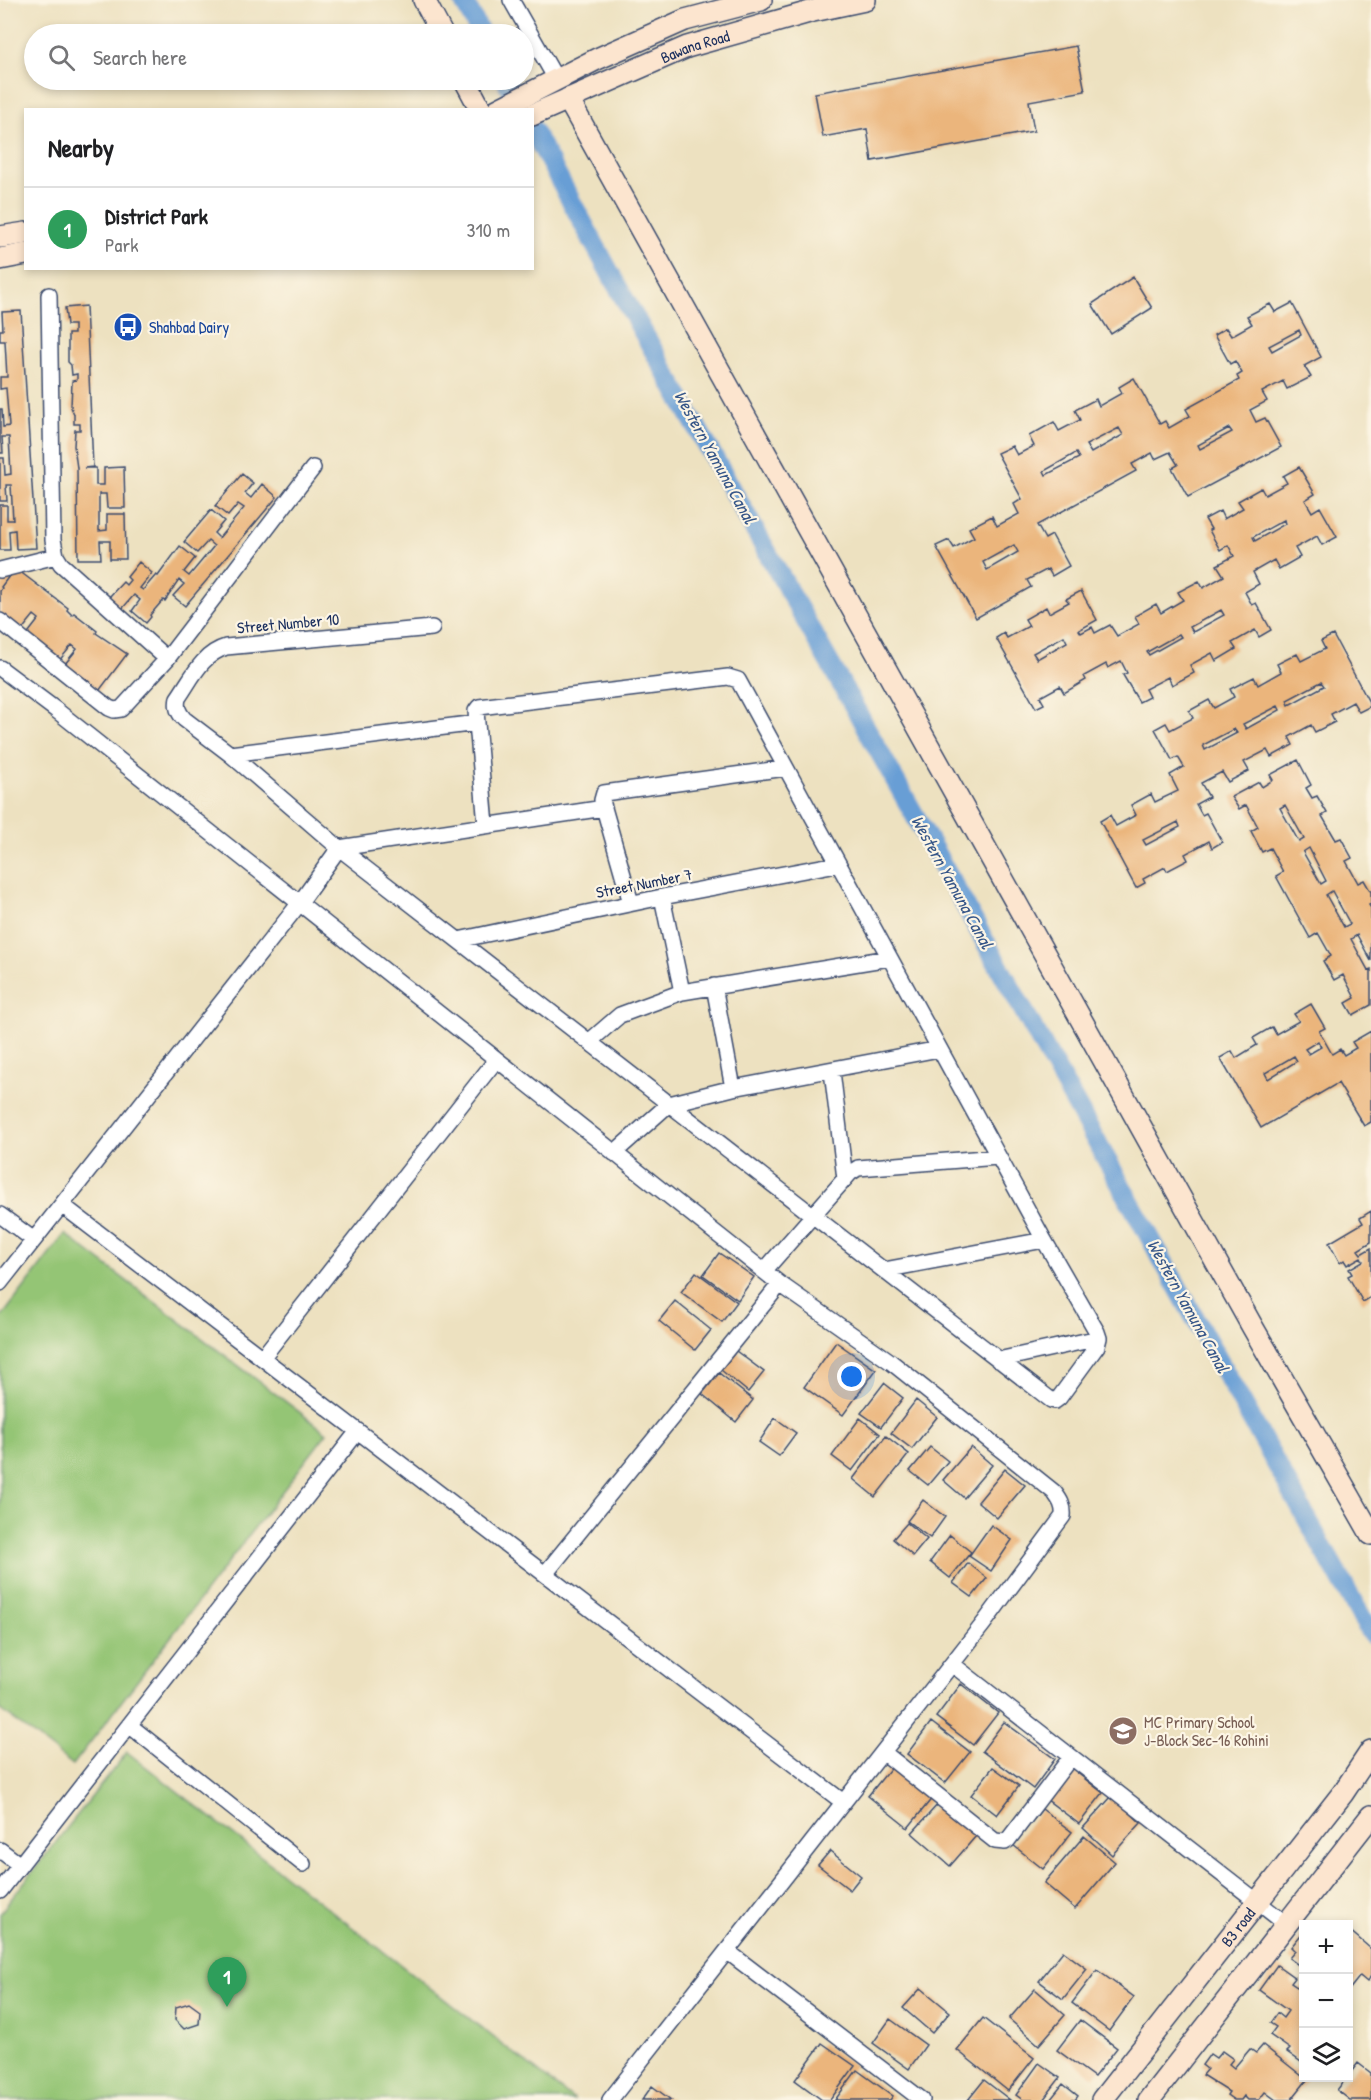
<!DOCTYPE html>
<html lang="en">
<head>
<meta charset="utf-8">
<style>
	:root { --surface:#fff; --page:#f6f6f6; --text:#202124; --muted:#757577; --line:#e0e0e0; --accent:#b5179e }
	body { margin:0; font-family:"Patrick Hand",sans-serif; background:var(--page); color:var(--text) }
	.controls { position:absolute; right:18px; bottom:18px; display:grid; overflow:hidden; border-radius:0px; box-shadow:0 3px 9px #0003 }
	.controls button { width:54px; height:54px; display:grid; place-items:center; padding:0; border:0; border-bottom:2px solid var(--line); background:var(--surface); color:var(--text); font:30px sans-serif }
	.you { position:absolute; left:852px; top:1377px; width:21px; height:21px; margin:-15px; border:4px solid #fff; border-radius:50%; background:#1a73e8; box-shadow:0 0 0 9px #1a73e833 }
	.badge { display:grid; place-items:center; width:39px; height:39px; border-radius:50%; background:var(--accent); color:#fff; font-size:20px; font-weight:700 }
	.pin { position:absolute; translate:-50% -50px; filter:drop-shadow(0 2px 3px #0008) }
	.pin::after { content:''; position:absolute; top:32px; width:21px; height:18px; background:inherit; clip-path:polygon(0 0,100% 0,50% 100%) }
	.list { margin:0; padding:0; list-style:none }
	h2 { display:flex; justify-content:space-between; align-items:center; height:78px; margin:0; padding:0 24px; font-size:26px }
	h2 small { font-size:20px; font-weight:400; color:var(--muted) }
	.list li { display:grid; grid-template-columns:39px 1fr auto; gap:18px; align-items:center; box-sizing:border-box; height:84px; padding:0 24px; border-top:2px solid var(--line) }
	.list b { display:block; font-size:22px; white-space:nowrap }
	.list p { margin:0; font-size:20px; white-space:nowrap; color:var(--muted) }
	.list em { font-size:20px; font-style:normal; color:var(--muted) }
	.icon { flex:none; width:33px; height:33px; fill:none; stroke:currentColor; stroke-width:2; stroke-linecap:round; stroke-linejoin:round }
	.map { position:relative; flex:none; width:1371px; height:2100px; overflow:hidden }
	.search { position:absolute; background:var(--surface); box-shadow:0 3px 9px #0003; left:24px; top:24px; width:510px; height:66px; display:flex; align-items:center; gap:15px; box-sizing:border-box; padding:0 21px; border-radius:33px; color:var(--muted); font-size:22px }
	.panel { position:absolute; background:var(--surface); box-shadow:0 3px 9px #0003; left:24px; top:108px; width:510px; height:162px; border-radius:0px }
	.map>svg:first-child { display:block }
</style>
</head>
<body>
<div class="map">
<svg width="1371" height="2100" viewBox="0 0 1371 2100">
	<rect width="100%" height="100%" fill="#fcf5e5"/>
	<filter id="ink" filterUnits="userSpaceOnUse"><feTurbulence type="fractalNoise" baseFrequency=".0167" numOctaves="2"/><feDisplacementMap in="SourceGraphic" scale="12" xChannelSelector="R" yChannelSelector="G"/><feConvolveMatrix kernelMatrix="1 2 1 2 8 2 1 2 1" color-interpolation-filters="sRGB"/></filter>
	<filter id="wash" filterUnits="userSpaceOnUse"><feTurbulence type="fractalNoise" baseFrequency=".008" numOctaves="4" result="noise"/><feDisplacementMap in="SourceGraphic" scale="24" xChannelSelector="R" yChannelSelector="G"/><feGaussianBlur stdDeviation="1.35" result="paint"/><feColorMatrix in="noise" values="0 0 0 0 0 0 0 0 0 0 0 0 0 0 0 0 0 1.4 0 .05"/><feComposite in="paint" operator="in"/></filter>
	<g filter="url(#wash)">
		<rect width="100%" height="100%" fill="#ede1c0"/>
		<!-- green -->
		<path fill="#94c575" stroke="#587a6a" stroke-width="1.5" d="M65,1234l262,199 -254,332 -73,-56v-390z
			M127,1752l447,348h-574v-187z"/>
		<g fill="none" stroke-linecap="round" stroke-linejoin="round">
			<!-- canal -->
			<path stroke="#689ed5" stroke-width="20" d="M463,0l18,34
				M506,80l16,30
				M532,129l84,155 240,426 515,924"/>
		</g>
		<g id="blocks">
			<!-- building -->
			<path fill="#ebb57c" fill-rule="evenodd" d="M1076,46l9,45 -56,10 5,30 -162,30 -5,-32 -44,8 -8,-44z
				M1133,277l19,31 -41,26 -19,-30z
				M1292,303l29,54 -17,9 7,11 -24,12 -4,-8 -21,11 5,9 -17,9 6,12 9,-4 16,29 -93,50 -16,-29 6,-3 -8,-13 -15,7 -3,-6 -20,11 4,7 -99,54 8,14 7,-4 17,31 -17,10 -4,-7 -21,11 4,7 -55,31 -40,-72 13,-6 5,8 20,-11 -5,-9 23,-12 5,10 22,-12 -5,-10 8,-5 -25,-46 15,-7 5,9 17,-9 -5,-10 25,-14 5,9 21,-11 -5,-10 21,-11 3,7 23,-13 -3,-6 15,-9 26,46 5,-3 4,7 21,-12 -4,-7 53,-29 -2,-4 5,-3 -7,-12 -5,3 -16,-29 12,-7 5,8 21,-12 -5,-8 23,-12 5,8zM1299,330l2,5 -29,16 -3,-5zM1119,428l4,7 -32,18 -5,-8zM1229,428l3,4 -32,17 -2,-4zM1076,453l3,5 -33,17 -2,-4zM1014,545l4,7 -31,18 -4,-8z
				M86,306l7,161 -9,1h12v17h8v-17l20,-1 1,41h-18l-1,-14h-7v37l8,-1v-16h18l1,45h-16v-18h-10l1,18h-23l-1,-91 -3,-22 1,-16h5v-6h-6v-10l-3,-7 1,-26 5,-1v-6l-5,1 -1,-10 -3,-3v-28h6v-9h-7l-2,-17z
				M21,311l15,237 -20,1 -1,-19 -6,1 1,19h-10v-45h7v15h6l-2,-35h-5l1,16h-7v-43h4l1,17 6,-1 -2,-37h-7l1,16h-3v-44h2l1,18 6,-1 -3,-38 -6,1v-12h7l-2,-36h-5v-11h3l-1,-18z
				M1299,467l16,27 -10,6 7,12 8,-5 17,30 -15,8 -5,-9 -22,12 5,9 -21,12 -5,-9 -21,12 6,12 -14,8 7,13 4,-2 15,27 -12,7 -4,-7 -23,13 4,6 -20,12 -4,-8 -22,12 4,8 -22,12 -4,-8 -23,12 4,8 -10,5 -16,-27 4,-2 -6,-12 -13,7 -2,-4 -22,12 2,4 -22,13 -4,-7 -20,11 4,7 -8,4 -40,-70 8,-5 3,5 22,-12 -4,-7 21,-12 3,6 20,-11 -3,-3 15,-8 16,29 -18,10 2,3 11,-6 3,6 15,-8 7,11 22,-12 -4,-8 21,-12 5,9 22,-13 -5,-8 21,-11 4,7 21,-12 -7,-11 17,-9 -6,-11 -8,5 -11,-20 2,-1 -6,-10 15,-8 4,8 19,-11 -5,-7 23,-13 4,7 22,-12 -4,-7zM1284,520l1,4 -30,17 -2,-4zM1221,610l3,5 -31,17 -3,-5zM1179,634l2,3 -32,18 -2,-3zM1064,636l3,6 -30,17 -4,-6z
				M242,474l11,9 -8,10 6,5 11,-14 15,13 -92,109 -12,-10 11,-12 -5,-4 -14,21 -2,-1 -13,15 1,2 -5,6 -14,-12 8,-11 -6,-5 -12,14 -13,-12 14,-15 3,3 4,-5 -3,-3 12,-15 13,11 -12,15 3,2 13,-15 2,1 22,-30 15,12 -11,14 5,4 25,-30 -6,-5 -11,12 -13,-11 27,-32 13,11 -10,12 5,5 25,-30 -6,-4 -10,12 -13,-10z
				M15,568l53,40 -1,2 5,5 2,-2 23,18 -1,2 31,21 -28,37 -34,-27 12,-15 -5,-4 -14,17 -33,-25 14,-18 -5,-4 -13,16 -21,-16v-24l2,-3 -1,-1z
				M1333,635l38,71 -12,6 -6,-10 -22,12 4,8 -20,10 -4,-7 -22,12 4,8 -22,12 -4,-7 -23,12 5,9 -21,11 -6,-10 -21,11 8,14 -13,7 6,11 4,-2 16,29 -10,6 -3,-7 -24,13 3,6 -21,11 -2,-4 -22,12 2,4 -9,5 -36,-67 10,-6 6,11 20,-11 -5,-10 20,-11 4,8 23,-11 -8,-16 14,-8 -6,-10 -6,3 -17,-31 11,-6 4,7 23,-12 -4,-7 20,-11 5,8 20,-11 -4,-8 24,-12 4,8 23,-13 -4,-8 20,-10 4,7 24,-12 -4,-8zM1321,682l3,4 -35,19 -2,-5zM1278,706l2,4 -34,19 -3,-5zM1234,729l3,4 -32,17 -2,-5zM1178,822l2,5 -34,18 -3,-5z
				M1298,760l13,25 -5,3 6,10 5,-2 10,17 -5,3 14,24 5,-2 11,20 -6,3 12,22 6,-3 7,12v12l-2,1 2,3v53l-14,-26 -6,4 17,31 3,-1v36l-18,10 -7,-12 9,-5 -12,-23 -9,5 -11,-19 8,-5 -13,-23 -8,5 -34,-62 7,-4 -13,-24 -8,4 -11,-21 7,-4 -12,-22 -7,4 -8,-12 28,-15 3,5 11,-7 -3,-5zM1285,805l19,34 -5,3 -19,-34zM1309,848l17,33 -5,3 -18,-32zM1332,891l18,33 -6,3 -18,-32z
				M1311,1004l14,24 -6,3 13,23 8,-5 4,6 12,-7 -4,-6 19,-11v91l-7,4 -26,-43 -77,45 -41,-70 12,-7 4,7 21,-13 -4,-7 19,-11 4,7 23,-13 -5,-7zM1318,1041l3,6 -12,7 -4,-5zM1294,1056l3,5 -29,18 -3,-6z
				M1371,1211v31l-13,8 3,4 10,-6v49l-8,5 -15,-26 4,-2 -3,-5 14,-8 -2,-4 -14,8 -3,-5 -4,3 -11,-20 34,-20 -3,-5z
				M719,1253l35,24 -16,23 -35,-25z
				M696,1272l41,30 -15,20 -41,-30z
				M675,1301l36,29 -16,20 -36,-29z
				M836,1342l40,28 -33,45 -39,-28z
				M736,1351l28,21 -16,20 -27,-22z
				M719,1373l34,27 -17,22 -34,-28z
				M884,1383l19,15 -22,29 -20,-14z
				M916,1400l21,17 -25,32 -21,-16z
				M775,1418l21,15 -17,23 -20,-14z
				M860,1418l20,16 -28,37 -20,-15z
				M886,1436l23,18 -34,43 -22,-18z
				M930,1447l18,14 -20,24 -18,-14z
				M971,1447l21,18 -28,33 -21,-18z
				M1005,1469l20,16 -28,33 -19,-16z
				M923,1500l22,17 -15,21 -23,-17z
				M907,1523l20,16 -14,17 -20,-17z
				M991,1525l21,15 -21,31 -22,-15z
				M950,1535l21,17 -21,26 -20,-16z
				M968,1563l19,15 -15,19 -19,-14z
				M961,1684l37,29 -25,32 -37,-28z
				M931,1722l39,30 -25,31 -38,-29z
				M1004,1722l51,37 -22,30 -51,-38z
				M893,1765l40,32 -25,31 -40,-32z
				M993,1767l26,19 -22,29 -26,-20z
				M1071,1768l32,25 -24,31 -33,-25z
				M1112,1796l29,27 -29,32 -29,-27z
				M938,1804l38,32 -26,30 -38,-33z
				M1042,1809l30,23 -29,37 -30,-24z
				M1084,1836l31,26 -40,47 -31,-26z
				M830,1851l31,25 -11,14 -32,-25z
				M1348,1929l23,20v27l-4,6 -7,-6 -12,15z
				M1304,1931v38l-15,-11 6,-7 -4,-4z
				M1063,1951l24,18 -24,30 -24,-18z
				M1277,1965l18,13 -4,5 9,6 4,-5v80l-17,-12 3,-3 -20,-14 6,-8 -6,-4 7,-10 6,5 5,-7 -29,-21z
				M1097,1970l37,27 -25,34 -37,-28z
				M921,1988l29,24 -18,21 -29,-25z
				M1035,1989l30,26 -26,30 -30,-26z
				M189,2003l11,8 -1,13 -15,5 -9,-9 1,-13z
				M983,2018l51,40 -26,33 -51,-41z
				M890,2019l36,26 -17,24 -36,-26z
				M1080,2020l37,28 -23,29 -37,-27z
				M822,2043l33,23 -25,34h-8l-27,-20z
				M1263,2045l44,35 -16,20h-15l-11,-8 -6,8h-11l-4,-4 -3,4h-7l-7,-5 2,-3 -27,-17 5,-6 -5,-4 8,-11 6,4 6,-7 11,8 -4,5 5,4 16,-19 6,4z
				M1039,2063l21,15 -17,22h-20l-7,-5z
				M1358,2063l13,10v27h-21l-13,-10z
				M857,2070l36,26 -3,4h-55z
				M984,2080l26,20h-42z
				M1063,2084l15,12 -3,4h-25z
				M652,2086l19,14h-29z"/>
		</g>
	</g>
	<g filter="url(#ink)">
		<use href="#blocks" fill-opacity="0" stroke="#3a4a6d" stroke-width="1.5"/>
		<g fill="none" stroke-linecap="round" stroke-linejoin="round">
			<!-- street casing -->
			<g stroke="#3a4a6d" stroke-width="18">
				<path id="street" d="M511,0l45,79
					M49,295l4,245 3,16 5,8 106,95
					M0,570l56,-14
					M0,621l109,87 5,2 7,-1 46,-50 146,-191
					M432,628l-206,19c-24,7 -34,31 -48,51 -2,9 0,14 6,21l46,35 109,94 712,552 4,1 4,-3 38,-52 2,-8 -2,-6 -53,-92 -306,-560 -10,-3 -249,30 -3,4 1,12 9,102
					M0,668l56,42 724,574 111,78 163,130c6,8 10,14 9,24l-79,107 -374,477
					M230,754l247,-31
					M662,897l20,95
					M631,903l-27,-95 -2,-8 2,-7 182,-25
					M458,940l204,-43 175,-33
					M714,986l19,102
					M590,1041l30,-26 62,-23 207,-34
					M832,1071l13,108
					M614,1153l55,-49 64,-16 206,-39
					M62,1205l781,597
					M0,1215l34,25
					M884,1270l160,-30
					M764,1271l86,-98 8,-5 140,-11
					M0,1283l299,-379 40,-56 265,-40
					M262,1358l234,-298
					M998,1360l101,-22
					M545,1574l235,-290
					M952,1664l334,260
					M129,1725l174,139
					M883,1752l112,89 10,1 3,-2 63,-83
					M0,1850l20,15
					M0,1891l358,-460
					M727,1951l195,149"/>
			</g>
			<!-- secondary casing -->
			<g stroke="#3a4a6d" stroke-width="24">
				<g id="secondary">
					<path d="M424,0l18,34"/>
					<path d="M465,80l16,30"/>
					<path d="M568,99l684,1227 119,208"/>
					<path d="M497,110l100,-51 88,-39 76,-20"/>
					<path id="s1" d="M532,115l155,-68 126,-36 52,-11"/>
					<path d="M0,237l26,-4"/>
					<path d="M0,259l26,-5"/>
					<path id="s2" d="M1102,2100l241,-307 28,-42"/>
					<path d="M1149,2100l222,-284"/>
				</g>
			</g>
			<!-- street -->
			<use href="#street" stroke="#fff" stroke-width="15"/>
			<!-- secondary -->
			<use href="#secondary" stroke="#fce5cf" stroke-width="21"/>
		</g>
	</g>
	<!-- icons -->
	<defs>
		<g id="bus-disc" transform="scale(1.5)"><circle r="9.5" fill="#1a4fb4" stroke="#fcf5e5"/><path d="M-5-6H5V4H4V6H2V4H-2V6H-4V4H-5ZM-3.5-4V0h7V-4ZM-3.5 1.2v1.5H-2V1.2ZM2 1.2v1.5H3.5V1.2Z" fill="#fff"/></g>
		<g id="school-disc" transform="scale(1.5)"><circle r="9.5" fill="#8d6e63" stroke="#fcf5e5"/><path d="M0-5L7-2L0 1L-7-2ZM-4 1L0 2.5L4 1V4Q0 6-4 4Z" fill="#fff"/></g>
	</defs>
	<g fill-rule="evenodd">
		<use href="#bus-disc" x="128" y="327"/>
		<use href="#school-disc" x="1123" y="1731"/>
	</g>
	<g text-anchor="middle" stroke-width="4.5" stroke-linejoin="round" paint-order="stroke">
		<!-- street labels -->
		<g font-size="16" fill="#1b2f5e" stroke="#fcf5e5">
			<text dy="6" stroke="none"><textPath href="#s1" startOffset="177">Bawana Road</textPath></text>
			<text transform="translate(288 623) rotate(-5)" y="6">Street Number 10</text>
			<text transform="translate(644 883) rotate(-11)" y="6">Street Number 7</text>
			<text dy="6" stroke="none"><textPath href="#s2" startOffset="220">B3 road</textPath></text>
		</g>
		<!-- transit labels -->
		<g font-size="16" fill="#164399" stroke="#fcf5e5" text-anchor="start">
			<text x="149" y="333">Shahbad Dairy</text>
		</g>
		<!-- education labels -->
		<g font-size="16" fill="#785e54" stroke="#fcf5e5" text-anchor="start">
			<text x="1144" y="1728">MC Primary School<tspan x="1144" dy="18">J-Block Sec-16 Rohini</tspan></text>
		</g>
		<!-- water labels -->
		<g font-size="18" font-style="italic" fill="#365688" stroke="#fcf5e5">
			<text transform="translate(715 457) rotate(61)" y="6">Western Yamuna Canal</text>
			<text transform="translate(952 882) rotate(61)" y="6">Western Yamuna Canal</text>
			<text transform="translate(1188 1306) rotate(61)" y="6">Western Yamuna Canal</text>
		</g>
	</g>
</svg>
<div class="controls">
<button>+</button>
<button>−</button>
<button><svg class="icon" aria-label="layers" viewBox="0 0 24 24"><path d="M12 4l9 5-9 5-9-5zM3 14l9 5 9-5"/></svg></button>
</div>
<div class="you"></div>
<div class="pin badge" style="left:227px;top:2007px;background:#2e9e5b">1</div>
<div class="search"><svg class="icon" aria-label="search" viewBox="0 0 24 24"><circle cx="10" cy="10" r="6"/><path d="M15 15l6 6"/></svg>Search here</div>
<section class="panel">
<h2>Nearby<small></small></h2>
<ul class="list">
<li><span class="badge" style="background:#2e9e5b">1</span><div><b>District Park</b><p>Park</p></div><em>310 m</em></li>
</ul>
</section>
</div>
</body>
</html>
